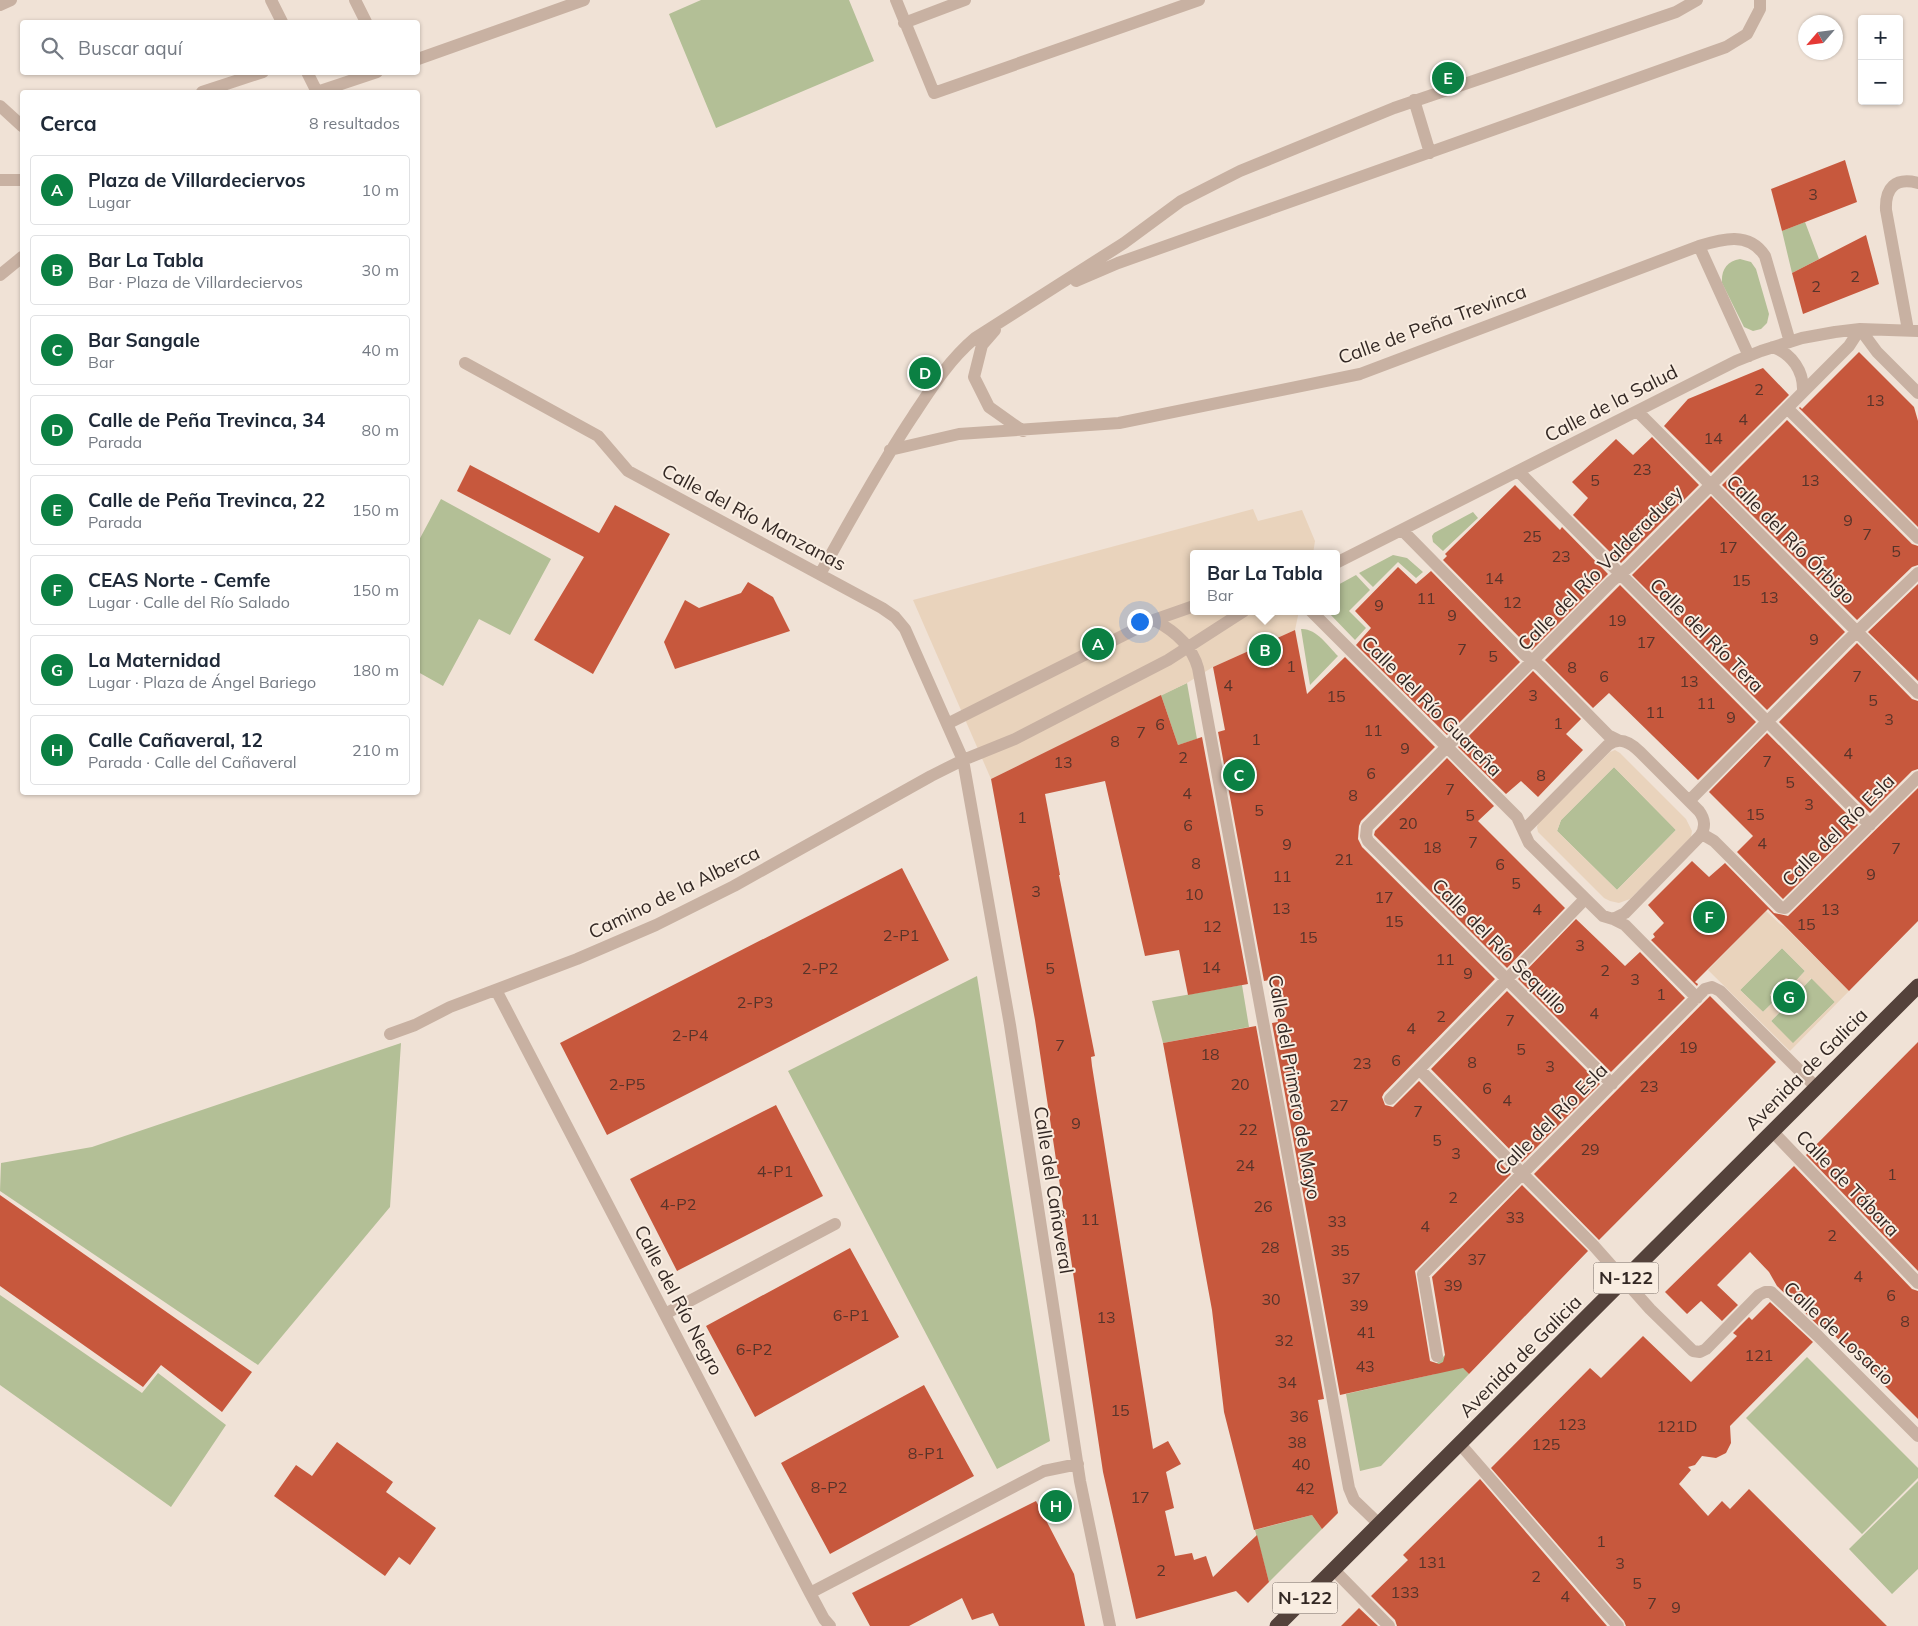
<!DOCTYPE html>
<html lang="es">
<head>
<meta charset="utf-8">
<style>
	:root { --surface:#fff; --page:#f6f6f7; --text:#1f2937; --muted:#747a83; --line:#e0e1e3; --accent:#0b8043 }
	body { margin:0; font-family:Mulish,sans-serif; background:var(--page); color:var(--text) }
	.controls { position:absolute; right:15px; top:15px; display:grid; overflow:hidden; border-radius:5px; box-shadow:0 1px 4px #0004 }
	.controls button { width:45px; height:45px; display:grid; place-items:center; padding:0; border:0; border-bottom:1px solid var(--line); background:var(--surface); color:var(--text); font:25px sans-serif }
	.compass { position:absolute; left:1798px; top:15px; width:45px; height:45px; border-radius:50%; background:var(--surface); box-shadow:0 1px 4px #0004; rotate:242deg }
	.you { position:absolute; left:1139px; top:621px; width:18px; height:18px; margin:-12px; border:4px solid #fff; border-radius:50%; background:#1a73e8; box-shadow:0 0 0 8px #1a73e833 }
	.badge { display:grid; place-items:center; width:32px; height:32px; border-radius:50%; background:var(--accent); color:#fff; font-size:16px; font-weight:700 }
	.pin { position:absolute; translate:-50% -50%; border:2px solid #fff; box-shadow:0 1px 5px #0006 }
	.popup { position:absolute; left:1190px; top:550px; width:150px; height:65px; box-sizing:border-box; display:grid; place-content:center; border-radius:5px; background:var(--surface); filter:drop-shadow(0 1px 4px #0005); font-size:16px; white-space:nowrap; color:var(--muted) }
	.popup b { font-size:19px; color:var(--text) }
	.popup::after { content:''; position:absolute; left:50%; top:100%; margin-left:-10px; border:10px solid transparent; border-top-color:var(--surface) }
	.list { margin:0; padding:0; list-style:none }
	h2 { display:flex; justify-content:space-between; align-items:center; height:65px; margin:0; padding:0 20px; font-size:21px }
	h2 small { font-size:16px; font-weight:400; color:var(--muted) }
	.list li { display:grid; grid-template-columns:32px 1fr auto; gap:15px; align-items:center; box-sizing:border-box; height:70px; margin:0 10px 10px; padding:0 10px; border:1px solid var(--line); border-radius:5px }
	.list b { display:block; font-size:19px; white-space:nowrap }
	.list p { margin:0; font-size:16px; white-space:nowrap; color:var(--muted) }
	.list em { font-size:16px; font-style:normal; color:var(--muted) }
	.icon { flex:none; width:28px; height:28px; fill:none; stroke:currentColor; stroke-width:2; stroke-linecap:round; stroke-linejoin:round }
	.map { position:relative; flex:none; width:1918px; height:1626px; overflow:hidden }
	.search { position:absolute; background:var(--surface); box-shadow:0 1px 4px #0004; left:20px; top:20px; width:400px; height:55px; display:flex; align-items:center; gap:12px; box-sizing:border-box; padding:0 18px; border-radius:5px; color:var(--muted); font-size:19px }
	.panel { position:absolute; background:var(--surface); box-shadow:0 1px 4px #0004; left:20px; top:90px; width:400px; height:705px; border-radius:5px }
	.map>svg:first-child { display:block }
</style>
</head>
<body>
<div class="map">
<svg width="1918" height="1626" viewBox="0 0 1918 1626">
	<rect width="100%" height="100%" fill="#f0e2d6"/>
	<!-- green -->
	<path fill="#b3bf96" d="M701,0h148l25,61 -158,67 -47,-114z
		M1805,222l14,37 -27,14 -10,-42z
		M1740,259l11,3 5,7 13,45 -2,9 -6,6 -8,2 -9,-4 -22,-44c-1,-13 5,-22 18,-24z
		M441,499l110,60 -41,76 -31,-16 -36,67 -25,-14v-130z
		M1473,512l5,6 -35,33 -10,-9 -1,-6 2,-3z
		M1393,555l14,3 16,14 -7,6 -18,-16 -25,25 -14,-14z
		M1356,575l14,15 -21,21 17,17 -11,12 -28,-29h9v-25z
		M1301,629c15,-1 27,17 37,27l-28,29z
		M1187,683l10,56 -19,6 -17,-50z
		M1614,767l62,63 -59,60 -60,-59 4,-11z
		M1782,948l23,23 -12,13 -7,-6 -16,17 5,5 -12,12 -23,-22z
		M977,976l73,465 -53,28 -209,-398z
		M1812,978l23,24 -42,42 -22,-23 12,-12 5,5 17,-17 -6,-6z
		M1242,985l7,42 -86,16 -11,-42z
		M401,1043l-11,164 -132,158 -258,-174 1,-28 91,-16z
		M0,1295l142,98 16,-20 68,52 -55,82 -171,-122z
		M1448,1352l21,22 -88,92 -21,5 -14,-77 89,-20 -1,-8z
		M1807,1357l111,111v10l-56,56 -116,-116z
		M1918,1481v88l-26,25 -43,-45z
		M1312,1515l10,14 -53,53 -14,-52z"/>
	<!-- plaza -->
	<path fill="#e9d3bc" fill-rule="evenodd" d="M1253,509l5,12 44,-11 13,31 -2,13h-119v57h105l-4,19 -82,37 -26,16 -196,96 -78,-179z
		M1615,750l5,3 66,66 6,12 -1,6 -61,62 -11,4 -9,-2 -6,-3 -66,-66 -1,-5 2,-5 71,-70zM1614,767l62,63 -59,60 -60,-59 4,-11z
		M1766,911l14,13 5,3 64,64 -59,60 -82,-81zM1782,948l23,23 -12,13 -6,-6 -17,17 5,6 -12,11 -23,-22zM1811,978l24,24 -42,41 -22,-22 11,-12 6,5 17,-17 -5,-6z"/>
	<!-- building -->
	<path fill="#c7583d" d="M1845,160l12,42 -75,29 -11,-42z
		M1866,235l13,49 -76,30 -11,-41z
		M1859,352l55,55 4,14v106l-119,-119 1,-1 2,2z
		M1763,368l26,27 -78,78 -47,-47 24,-27z
		M1787,420l125,124 6,2v19l-6,2 -55,53 -135,-135z
		M1652,437l47,48 -78,78 -48,-48 15,-17 -16,-16 44,-43 17,16z
		M470,465l129,68 16,-28 55,29 -77,140 -59,-34 50,-83 -127,-66z
		M1515,485l45,45 2,-3 46,47 -76,76 -89,-90 4,-4 -2,-2z
		M1711,496l134,136 -78,78 -135,-135z
		M1398,567l18,17 15,-13 89,91 -73,73 -91,-90 15,-17 -16,-17z
		M748,582l25,15 17,34 -115,38 -11,-27 21,-42 14,8 42,-15z
		M1918,584v97l-50,-49z
		M1620,585l136,137 -58,58 -89,-87 -16,15 -48,-48z
		M1295,630l12,64 38,-37 90,90 -74,74 -2,5 -1,13 4,8 133,132 -111,114 -2,4 3,8 8,2 26,-26 92,93 -96,97 15,90 9,3 4,-2 2,-7 -13,-78 90,-92 66,66 -119,123 -6,-6 -123,27 -68,-372 6,-1 -8,-42 -6,1 -46,-249 7,-2 -12,-63z
		M1857,643l55,56 6,2v68l-6,2 -42,42 -91,-91z
		M1533,671l48,48 -15,15 17,16 -45,47 -17,-16 -15,13 -48,-47z
		M1161,695l17,50 24,-8 46,247 -60,11 -9,-45 -34,6 -40,-175 -60,13 15,81h-1l36,181 -4,1 1,9 61,383 15,-8 13,23 -15,8 8,36 -9,3 10,45 17,-3 2,7 12,-4 7,21 44,-42 12,47 -21,21 -12,-12 -100,28 -33,-147 -68,-452 -44,-241z
		M1767,733l91,92 -75,74 -46,-47 16,-16 -44,-44z
		M1447,758l47,48 -16,15 87,87 -58,60 -133,-133 1,-4z
		M1918,788v133l-69,70 -81,-82 -73,73 3,2 -1,2 -46,-46 4,-3 -2,-3 11,-11 -16,-18 44,-44 17,16 16,-14 49,50 14,3z
		M902,868l47,92 -342,175 -47,-92z
		M1576,919l49,47 15,-14 45,46 -74,74 -93,-93z
		M1507,991l93,93 -78,78 -91,-93z
		M1710,996l66,66 -177,178 -65,-66z
		M1256,1026l68,373 -6,1 20,113 -16,16 -10,-14 -58,15 -30,-118 -12,-102 -49,-267z
		M1918,1042v229l-112,-116z
		M776,1105l47,91 -146,75 -47,-92z
		M1794,1166l118,123 6,2v128l-91,-91 -3,3 -47,-45 -8,-14 -19,-20 -33,33 21,20 -16,16 -21,-20 -14,13 -22,-22z
		M0,1195l252,177 -30,40 -61,-47 -18,22 -143,-101z
		M850,1248l49,89 -144,80 -49,-91z
		M1770,1302l43,40 -83,84 1,17 -5,10 -10,5 -14,-2 -7,9 -7,2 3,3 -12,14 29,32 14,-15 8,8 19,-20 138,137h-261l-2,-5 -133,-153 99,-100 11,10 42,-42 48,46 46,-46 -4,-3 16,-16 3,3z
		M924,1385l50,91 -144,78 -49,-91z
		M337,1442l56,40 -7,10 50,36 -26,37 -11,-8 -14,19 -111,-80 22,-31 16,11z
		M1480,1479l127,147h-210l-2,-6 -24,-24 37,-36 -5,-5z
		M1036,1501l38,73 11,52h-86l-6,-13 -21,7 -10,-22 -53,28h-39l-18,-33z
		M1359,1608l19,18h-37z"/>
	<g fill="none" stroke-linecap="round" stroke-linejoin="round">
		<!-- minor -->
		<path stroke="#c8b1a2" stroke-width="12" d="M271,0l11,22
			M355,0l11,22
			M896,0l38,93 265,-93
			M0,5l11,-5
			M904,23l61,-23
			M418,59l166,-59
			M307,72l10,20
			M202,92l61,-20
			M317,92l60,-20
			M1414,100l16,53
			M0,106l22,20
			M0,180h22
			M1699,246l50,110
			M0,275l22,-18
			M1076,281l42,-18 608,-216 21,-13 13,-25v-9
			M995,330l-13,15 -8,32 15,30 34,24
			M1908,330l-22,-120c-1,-22 9,-33 32,-27
			M1773,347c19,7 31,24 30,45
			M465,363l133,73 30,35 254,137 13,9 10,12 58,131 47,265 70,456 30,145
			M1787,408l131,130
			M1637,411l281,282
			M890,450l69,-16 160,-11 241,-49 339,-128c23,-7 50,-15 66,10l25,86
			M1518,471l352,354
			M1402,530l123,125 16,12 67,68 10,5
			M1336,563l301,-152 99,-50 25,-10 41,-13 33,-6 25,-3 58,2
			M820,574c30,-53 59,-107 93,-158 19,-29 36,-56 62,-78l149,-95 57,-42 59,-30 154,-63 282,-96 21,-12
			M1311,611l206,206 12,26 74,73 10,3 12,-6 75,-77c6,-8 5,-17 -1,-25l-59,-59c-9,-9 -20,-16 -32,-7l-84,85
			M1154,620c19,10 38,26 44,48l151,820 5,12 25,24
			M947,724l207,-104 40,-14
			M1689,801l155,-157 74,-71
			M1702,834l12,7 66,66 5,1 133,-131
			M1613,919l12,6 72,73
			M496,990l314,603 14,26 6,7
			M390,1034l25,-9 35,-18 127,-48 79,-34 78,-39 197,-110 32,-16 52,-21 153,-79 76,-49
			M1419,1069l175,177 56,63 43,42 7,1 6,-3 53,-54 6,-3h6l47,44 100,100
			M1612,1084l-244,-243 -2,-5 1,-9 244,-245 19,-16 219,-220 11,-17 17,23 41,41
			M1390,1099l195,-200
			M1772,1131l146,152
			M665,1314l170,-90
			M1437,1356l-14,-82 282,-285 7,-2 8,4 96,96
			M1460,1444l158,182
			M1334,1570l55,56
			M810,1593l234,-122 34,-7"/>
		<!-- highway -->
		<path stroke="#54423b" stroke-width="15" d="M1277,1626l641,-640"/>
	</g>
	<g text-anchor="middle" stroke-width="4" stroke-linejoin="round" paint-order="stroke">
		<!-- number labels -->
		<g font-size="16" fill="#58342a">
			<text x="1813" y="200">3</text>
			<text x="1855" y="282">2</text>
			<text x="1816" y="292">2</text>
			<text x="1759" y="395">2</text>
			<text x="1875" y="406">13</text>
			<text x="1743" y="425">4</text>
			<text x="1713" y="444">14</text>
			<text x="1642" y="475">23</text>
			<text x="1595" y="486">5</text>
			<text x="1810" y="486">13</text>
			<text x="1848" y="526">9</text>
			<text x="1867" y="540">7</text>
			<text x="1532" y="542">25</text>
			<text x="1728" y="553">17</text>
			<text x="1896" y="557">5</text>
			<text x="1561" y="562">23</text>
			<text x="1494" y="584">14</text>
			<text x="1741" y="586">15</text>
			<text x="1769" y="603">13</text>
			<text x="1426" y="604">11</text>
			<text x="1512" y="608">12</text>
			<text x="1379" y="611">9</text>
			<text x="1452" y="621">9</text>
			<text x="1617" y="626">19</text>
			<text x="1814" y="645">9</text>
			<text x="1646" y="648">17</text>
			<text x="1462" y="655">7</text>
			<text x="1493" y="662">5</text>
			<text x="1291" y="672">1</text>
			<text x="1572" y="673">8</text>
			<text x="1604" y="682">6</text>
			<text x="1857" y="682">7</text>
			<text x="1689" y="687">13</text>
			<text x="1228" y="691">4</text>
			<text x="1533" y="701">3</text>
			<text x="1336" y="702">15</text>
			<text x="1873" y="706">5</text>
			<text x="1706" y="709">11</text>
			<text x="1655" y="718">11</text>
			<text x="1731" y="723">9</text>
			<text x="1889" y="725">3</text>
			<text x="1558" y="729">1</text>
			<text x="1160" y="730">6</text>
			<text x="1373" y="736">11</text>
			<text x="1141" y="738">7</text>
			<text x="1256" y="745">1</text>
			<text x="1115" y="747">8</text>
			<text x="1405" y="754">9</text>
			<text x="1848" y="759">4</text>
			<text x="1183" y="763">2</text>
			<text x="1767" y="767">7</text>
			<text x="1063" y="768">13</text>
			<text x="1371" y="779">6</text>
			<text x="1541" y="781">8</text>
			<text x="1790" y="788">5</text>
			<text x="1450" y="795">7</text>
			<text x="1187" y="799">4</text>
			<text x="1353" y="801">8</text>
			<text x="1809" y="810">3</text>
			<text x="1259" y="816">5</text>
			<text x="1755" y="820">15</text>
			<text x="1470" y="821">5</text>
			<text x="1022" y="823">1</text>
			<text x="1408" y="829">20</text>
			<text x="1188" y="831">6</text>
			<text x="1473" y="848">7</text>
			<text x="1762" y="849">4</text>
			<text x="1287" y="850">9</text>
			<text x="1432" y="853">18</text>
			<text x="1896" y="854">7</text>
			<text x="1344" y="865">21</text>
			<text x="1196" y="869">8</text>
			<text x="1500" y="870">6</text>
			<text x="1871" y="880">9</text>
			<text x="1282" y="882">11</text>
			<text x="1516" y="889">5</text>
			<text x="1036" y="897">3</text>
			<text x="1194" y="900">10</text>
			<text x="1384" y="903">17</text>
			<text x="1281" y="914">13</text>
			<text x="1537" y="915">4</text>
			<text x="1830" y="915">13</text>
			<text x="1394" y="927">15</text>
			<text x="1806" y="930">15</text>
			<text x="1212" y="932">12</text>
			<text x="901" y="941">2-P1</text>
			<text x="1308" y="943">15</text>
			<text x="1580" y="951">3</text>
			<text x="1445" y="965">11</text>
			<text x="1211" y="973">14</text>
			<text x="820" y="974">2-P2</text>
			<text x="1050" y="974">5</text>
			<text x="1605" y="976">2</text>
			<text x="1468" y="979">9</text>
			<text x="1635" y="985">3</text>
			<text x="1661" y="1000">1</text>
			<text x="755" y="1008">2-P3</text>
			<text x="1594" y="1019">4</text>
			<text x="1441" y="1022">2</text>
			<text x="1510" y="1026">7</text>
			<text x="1411" y="1034">4</text>
			<text x="690" y="1041">2-P4</text>
			<text x="1060" y="1051">7</text>
			<text x="1688" y="1053">19</text>
			<text x="1521" y="1055">5</text>
			<text x="1210" y="1060">18</text>
			<text x="1396" y="1066">6</text>
			<text x="1472" y="1068">8</text>
			<text x="1362" y="1069">23</text>
			<text x="1550" y="1072">3</text>
			<text x="627" y="1090">2-P5</text>
			<text x="1240" y="1090">20</text>
			<text x="1649" y="1092">23</text>
			<text x="1487" y="1094">6</text>
			<text x="1507" y="1106">4</text>
			<text x="1339" y="1111">27</text>
			<text x="1418" y="1117">7</text>
			<text x="1076" y="1129">9</text>
			<text x="1248" y="1135">22</text>
			<text x="1437" y="1146">5</text>
			<text x="1590" y="1155">29</text>
			<text x="1456" y="1159">3</text>
			<text x="1245" y="1171">24</text>
			<text x="775" y="1177">4-P1</text>
			<text x="1892" y="1180">1</text>
			<text x="1453" y="1203">2</text>
			<text x="678" y="1210">4-P2</text>
			<text x="1263" y="1212">26</text>
			<text x="1515" y="1223">33</text>
			<text x="1090" y="1225">11</text>
			<text x="1337" y="1227">33</text>
			<text x="1425" y="1232">4</text>
			<text x="1832" y="1241">2</text>
			<text x="1270" y="1253">28</text>
			<text x="1340" y="1256">35</text>
			<text x="1477" y="1265">37</text>
			<text x="1858" y="1282">4</text>
			<text x="1351" y="1284">37</text>
			<text x="1453" y="1291">39</text>
			<text x="1891" y="1301">6</text>
			<text x="1271" y="1305">30</text>
			<text x="1359" y="1311">39</text>
			<text x="851" y="1321">6-P1</text>
			<text x="1106" y="1323">13</text>
			<text x="1905" y="1327">8</text>
			<text x="1366" y="1338">41</text>
			<text x="1284" y="1346">32</text>
			<text x="754" y="1355">6-P2</text>
			<text x="1759" y="1361">121</text>
			<text x="1365" y="1372">43</text>
			<text x="1287" y="1388">34</text>
			<text x="1120" y="1416">15</text>
			<text x="1299" y="1422">36</text>
			<text x="1572" y="1430">123</text>
			<text x="1677" y="1432">121D</text>
			<text x="1297" y="1448">38</text>
			<text x="1546" y="1450">125</text>
			<text x="926" y="1459">8-P1</text>
			<text x="1301" y="1470">40</text>
			<text x="829" y="1493">8-P2</text>
			<text x="1305" y="1494">42</text>
			<text x="1140" y="1503">17</text>
			<text x="1601" y="1547">1</text>
			<text x="1432" y="1568">131</text>
			<text x="1620" y="1569">3</text>
			<text x="1161" y="1576">2</text>
			<text x="1536" y="1582">2</text>
			<text x="1637" y="1589">5</text>
			<text x="1405" y="1598">133</text>
			<text x="1565" y="1602">4</text>
			<text x="1652" y="1609">7</text>
			<text x="1676" y="1613">9</text>
		</g>
		<!-- shield labels -->
		<g fill="#f9ede1" stroke="#6e635d" stroke-width="1">
			<rect x="1593.5" y="1262.5" width="65" height="31" rx="4"/>
			<rect x="1272.5" y="1582.5" width="65" height="31" rx="4"/>
		</g>
		<g font-size="18" font-weight="bold" fill="#332824">
			<text x="1626" y="1284">N-122</text>
			<text x="1305" y="1604">N-122</text>
		</g>
		<!-- street labels -->
		<g font-size="19" fill="#332824" stroke="#f9ede1">
			<text transform="translate(1432 324) rotate(-20)" y="7">Calle de Peña Trevinca</text>
			<text transform="translate(1611 403) rotate(-27)" y="7">Calle de la Salud</text>
			<text transform="translate(754 517) rotate(28)" y="7">Calle del Río Manzanas</text>
			<text transform="translate(1791 539) rotate(45)" y="7">Calle del Río Órbigo</text>
			<text transform="translate(1600 568) rotate(-45)" y="7">Calle del Río Valderaduey</text>
			<text transform="translate(1707 635) rotate(45)" y="7">Calle del Río Tera</text>
			<text transform="translate(1432 706) rotate(45)" y="7">Calle del Río Guareña</text>
			<text transform="translate(1838 830) rotate(-45)" y="7">Calle del Río Esla</text>
			<text transform="translate(674 892) rotate(-26)" y="7">Camino de la Alberca</text>
			<text transform="translate(1500 946) rotate(45)" y="7">Calle del Río Sequillo</text>
			<text transform="translate(1806 1069) rotate(-45)" y="7">Avenida de Galicia</text>
			<text transform="translate(1295 1087) rotate(80)" y="7">Calle del Primero de Mayo</text>
			<text transform="translate(1551 1119) rotate(-45)" y="7">Calle del Río Esla</text>
			<text transform="translate(1848 1183) rotate(46)" y="7">Calle de Tábara</text>
			<text transform="translate(1054 1190) rotate(81)" y="7">Calle del Cañaveral</text>
			<text transform="translate(679 1300) rotate(62)" y="7">Calle del Río Negro</text>
			<text transform="translate(1839 1333) rotate(43)" y="7">Calle de Losacio</text>
			<text transform="translate(1520 1356) rotate(-45)" y="7">Avenida de Galicia</text>
		</g>
	</g>
</svg>
<div class="controls">
<button>+</button>
<button>−</button>
</div>
<svg class="compass" viewBox="-18 -18 36 36"><path d="M0-13l5 13h-10z" fill="#e53935"/><path d="M0 13l5-13h-10z" fill="#747a83"/></svg>
<div class="you"></div>
<div class="pin badge" style="left:1098px;top:644px">A</div>
<div class="pin badge" style="left:1265px;top:650px">B</div>
<div class="popup"><b>Bar La Tabla</b>Bar</div>
<div class="pin badge" style="left:1239px;top:775px">C</div>
<div class="pin badge" style="left:925px;top:373px">D</div>
<div class="pin badge" style="left:1448px;top:78px">E</div>
<div class="pin badge" style="left:1709px;top:917px">F</div>
<div class="pin badge" style="left:1789px;top:997px">G</div>
<div class="pin badge" style="left:1056px;top:1506px">H</div>
<div class="search"><svg class="icon" aria-label="search" viewBox="0 0 24 24"><circle cx="10" cy="10" r="6"/><path d="M15 15l6 6"/></svg>Buscar aquí</div>
<section class="panel">
<h2>Cerca<small>8 resultados</small></h2>
<ul class="list">
<li><span class="badge">A</span><div><b>Plaza de Villardeciervos</b><p>Lugar</p></div><em>10 m</em></li>
<li><span class="badge">B</span><div><b>Bar La Tabla</b><p>Bar · Plaza de Villardeciervos</p></div><em>30 m</em></li>
<li><span class="badge">C</span><div><b>Bar Sangale</b><p>Bar</p></div><em>40 m</em></li>
<li><span class="badge">D</span><div><b>Calle de Peña Trevinca, 34</b><p>Parada</p></div><em>80 m</em></li>
<li><span class="badge">E</span><div><b>Calle de Peña Trevinca, 22</b><p>Parada</p></div><em>150 m</em></li>
<li><span class="badge">F</span><div><b>CEAS Norte - Cemfe</b><p>Lugar · Calle del Río Salado</p></div><em>150 m</em></li>
<li><span class="badge">G</span><div><b>La Maternidad</b><p>Lugar · Plaza de Ángel Bariego</p></div><em>180 m</em></li>
<li><span class="badge">H</span><div><b>Calle Cañaveral, 12</b><p>Parada · Calle del Cañaveral</p></div><em>210 m</em></li>
</ul>
</section>
</div>
</body>
</html>
